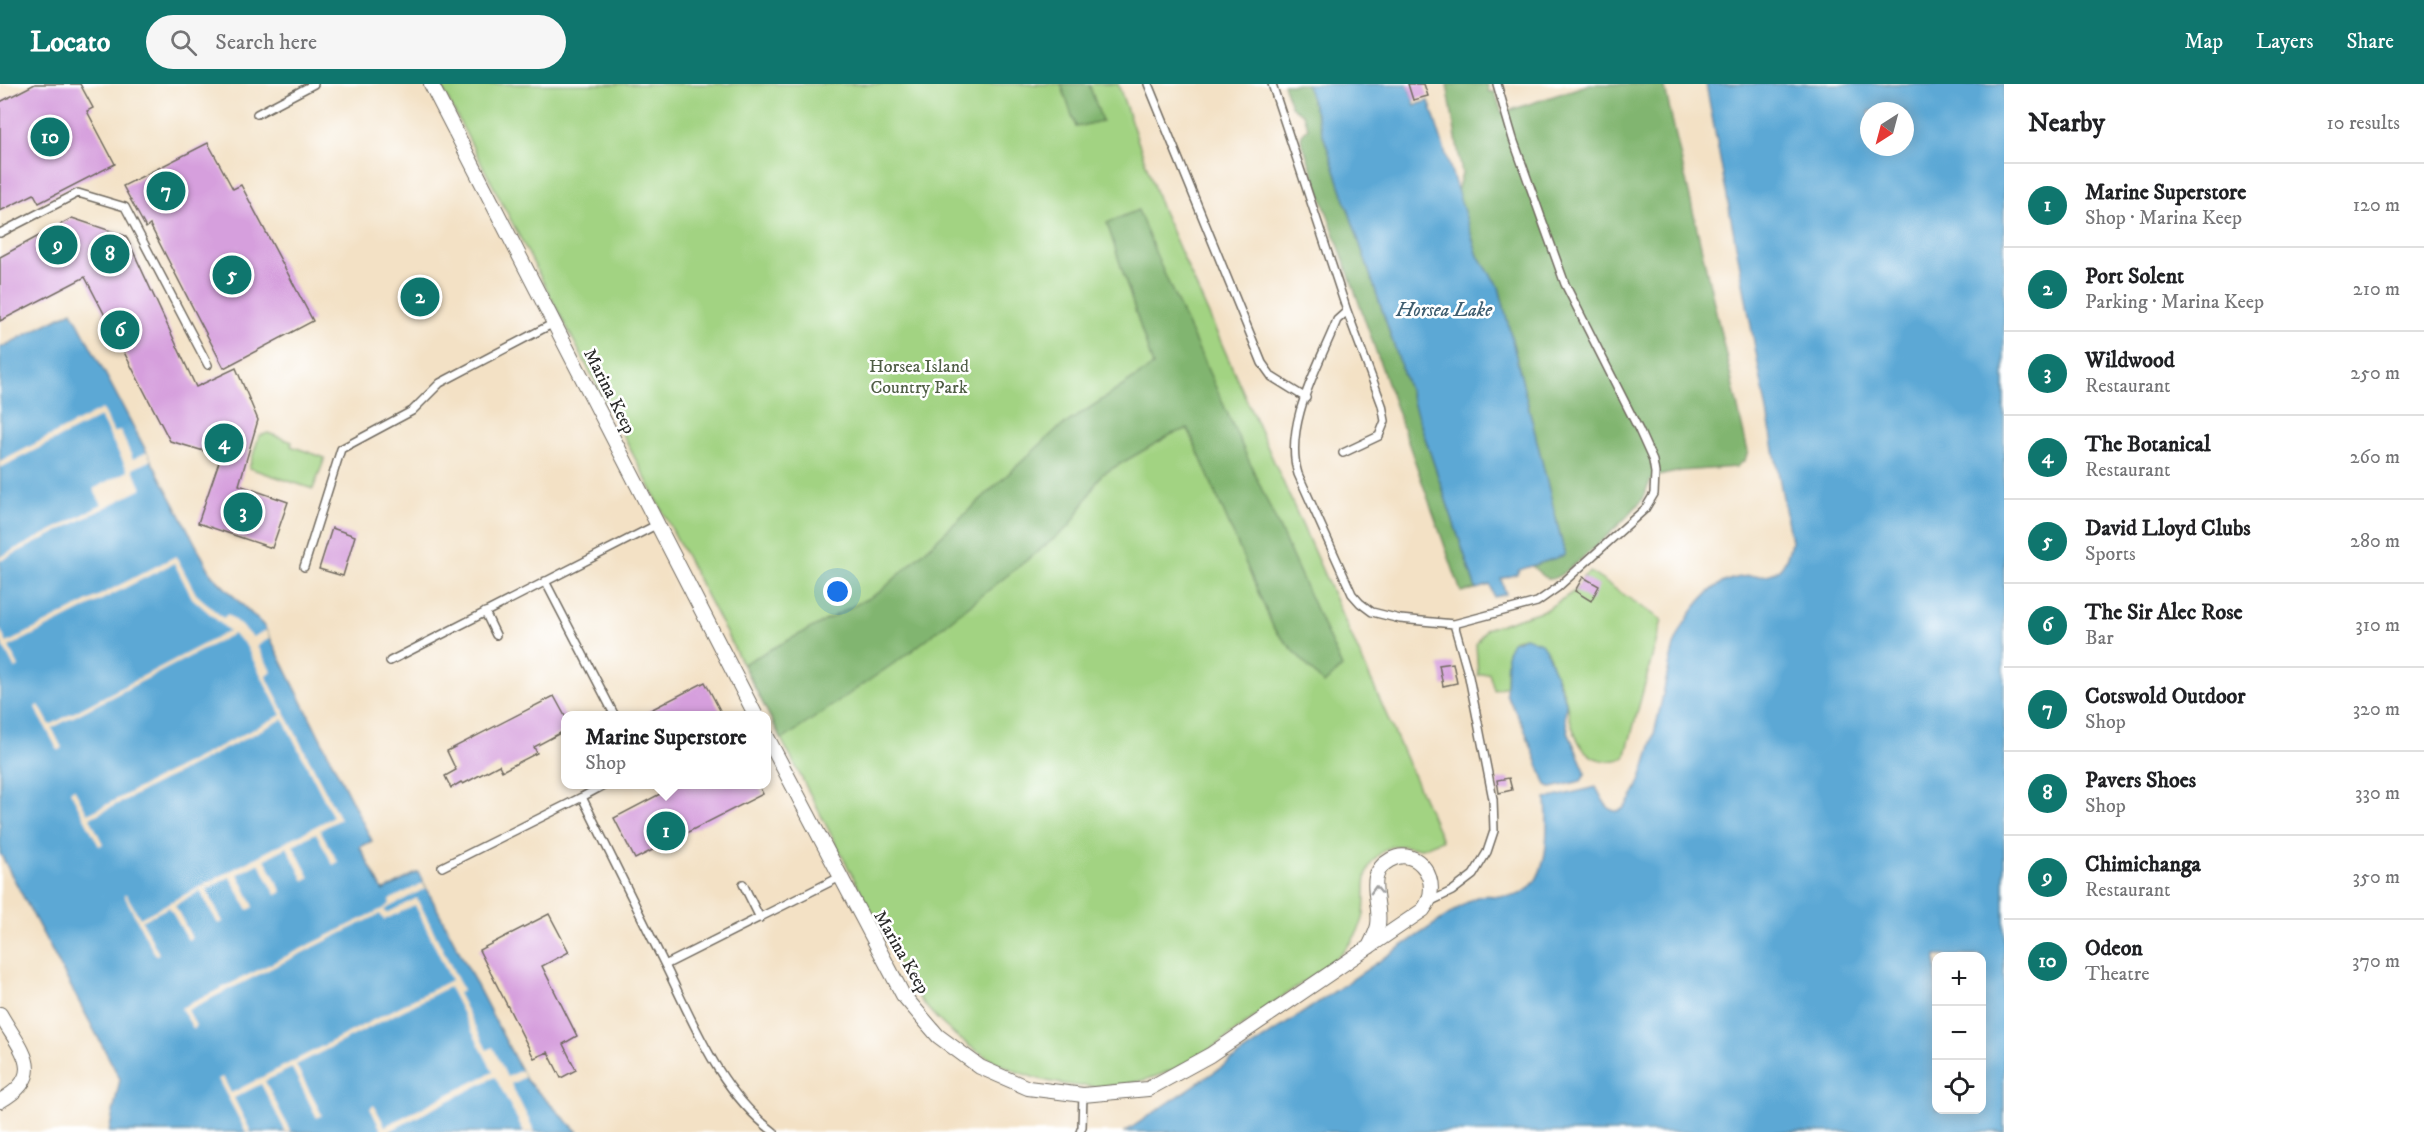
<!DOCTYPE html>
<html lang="en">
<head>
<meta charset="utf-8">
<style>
	:root { --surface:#fff; --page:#f6f6f6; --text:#202124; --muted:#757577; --line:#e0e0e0; --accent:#0f766e }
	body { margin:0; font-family:"IM FELL DW Pica",serif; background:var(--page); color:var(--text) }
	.controls { position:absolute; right:18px; bottom:18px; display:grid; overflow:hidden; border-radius:12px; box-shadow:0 3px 15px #0003 }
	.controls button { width:54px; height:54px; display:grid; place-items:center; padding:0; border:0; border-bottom:2px solid var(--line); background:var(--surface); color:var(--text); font:30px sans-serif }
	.compass { position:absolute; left:1860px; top:18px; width:54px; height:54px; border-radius:50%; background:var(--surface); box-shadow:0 3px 15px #0003; rotate:216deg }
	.you { position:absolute; left:838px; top:508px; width:21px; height:21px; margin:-15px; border:4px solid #fff; border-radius:50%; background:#1a73e8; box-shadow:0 0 0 9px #1a73e833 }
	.badge { display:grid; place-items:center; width:39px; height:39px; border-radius:50%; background:var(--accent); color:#fff; font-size:20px; font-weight:700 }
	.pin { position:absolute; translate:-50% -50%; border:3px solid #fff; box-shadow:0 2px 6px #0006 }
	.popup { position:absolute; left:561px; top:627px; width:210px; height:78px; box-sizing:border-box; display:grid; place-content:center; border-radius:12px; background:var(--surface); filter:drop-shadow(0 2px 4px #0005); font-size:20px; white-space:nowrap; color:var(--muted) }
	.popup b { font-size:22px; color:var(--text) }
	.popup::after { content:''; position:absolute; left:50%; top:100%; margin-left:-12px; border:12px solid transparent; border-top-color:var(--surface) }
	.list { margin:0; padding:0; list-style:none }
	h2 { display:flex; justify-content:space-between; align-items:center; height:78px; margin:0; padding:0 24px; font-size:26px }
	h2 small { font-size:20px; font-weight:400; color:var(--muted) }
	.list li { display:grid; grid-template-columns:39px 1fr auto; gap:18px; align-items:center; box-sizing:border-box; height:84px; padding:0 24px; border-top:2px solid var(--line) }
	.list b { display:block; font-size:22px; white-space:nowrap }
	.list p { margin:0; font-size:20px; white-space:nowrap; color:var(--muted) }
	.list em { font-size:20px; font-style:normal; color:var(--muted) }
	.icon { flex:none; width:33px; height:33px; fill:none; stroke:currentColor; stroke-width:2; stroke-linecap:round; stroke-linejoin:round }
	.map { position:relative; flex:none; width:2004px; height:1048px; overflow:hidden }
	header { display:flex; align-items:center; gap:36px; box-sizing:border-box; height:84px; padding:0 30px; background:var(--accent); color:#fff }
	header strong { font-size:28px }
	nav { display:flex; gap:33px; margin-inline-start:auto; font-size:21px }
	.search { width:420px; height:54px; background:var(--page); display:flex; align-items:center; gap:15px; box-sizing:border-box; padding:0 21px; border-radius:33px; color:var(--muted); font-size:22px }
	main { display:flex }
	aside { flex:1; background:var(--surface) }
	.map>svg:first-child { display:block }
</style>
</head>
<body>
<header>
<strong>Locato</strong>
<div class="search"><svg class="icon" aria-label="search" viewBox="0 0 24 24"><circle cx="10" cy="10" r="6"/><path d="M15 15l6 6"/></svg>Search here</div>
<nav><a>Map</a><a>Layers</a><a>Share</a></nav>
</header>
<main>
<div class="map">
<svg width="2004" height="1048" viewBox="0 0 2004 1048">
	<rect width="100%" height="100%" fill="#fff"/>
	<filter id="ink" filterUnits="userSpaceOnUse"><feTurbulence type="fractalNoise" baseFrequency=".0167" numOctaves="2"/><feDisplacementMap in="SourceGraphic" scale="12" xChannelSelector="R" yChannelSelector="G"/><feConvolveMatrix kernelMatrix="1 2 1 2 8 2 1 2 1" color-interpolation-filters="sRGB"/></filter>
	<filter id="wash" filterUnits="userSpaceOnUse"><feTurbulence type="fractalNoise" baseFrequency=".008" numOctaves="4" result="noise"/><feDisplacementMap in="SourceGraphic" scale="24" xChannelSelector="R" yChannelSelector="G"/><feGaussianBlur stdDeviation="1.35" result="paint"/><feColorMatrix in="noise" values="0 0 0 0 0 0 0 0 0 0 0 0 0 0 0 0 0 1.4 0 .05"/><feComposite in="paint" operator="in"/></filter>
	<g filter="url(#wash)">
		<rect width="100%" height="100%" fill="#f3e1c5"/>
		<!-- green -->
		<path fill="#a2d382" stroke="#667f56" stroke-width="1.5" d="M440,0h678l43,123 281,633c-7,2 -15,7 -21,8 -13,1 -24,-8 -39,4 -23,17 -15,38 -18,62 -2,12 -10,26 -19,35 -20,21 -49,37 -73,55 -31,23 -62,49 -98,65 -90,42 -196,5 -255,-71 -8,-11 -14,-24 -21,-35z
			M268,349l24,9 -1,4 34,12 -12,31 -64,-21 10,-32z
			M1590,488l72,48 -37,138c-43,13 -52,-23 -59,-57 -2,-12 -9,-24 -14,-35 -1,-5 -3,-13 -7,-17 -5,-5 -14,-8 -20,-12l-10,2 -8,13 -1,34 -12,4 -5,-17 -11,2 -2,-31 10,-15 61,-20 28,-18 8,-14z"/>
		<!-- forest -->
		<path fill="#81b570" stroke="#56704e" stroke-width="1.5" d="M1061,0h28l13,37 -26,6z
			M1283,0h23l170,505 -15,3 -160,-453 1,-5 6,-6 -5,-13 -12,-9z
			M1447,0h40l2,8h6l7,21 88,-29h74l84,368 -3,8 -9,7 -55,4 -27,6c-7,7 -8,17 -14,25 -10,13 -75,76 -89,77 -7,0 -14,-9 -19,-13l33,-11 -66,-268 -21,-31 -21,-65 5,-17z
			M1138,126l22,54 182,403 -18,17 -50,-55 -86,-200 -16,5 -71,41 -31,51 -161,127 -127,87 -39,-76 137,-72 176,-162 97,-64 -46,-143z"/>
		<!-- water -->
		<path fill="#5ca8d5" stroke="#446a80" stroke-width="1.5" fill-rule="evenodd" d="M1306,0h102l7,21 14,-4 49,155 21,31 66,268 -46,15 -2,4 -16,5 5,15 -12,3 -4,-12 -14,4z
			M1706,0h298v1048h-879l347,-233c14,-7 26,-1 41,-3 38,-7 35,-68 33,-97l50,-12c4,7 8,19 16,23 33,15 54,-145 63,-167 9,-22 25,-48 47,-60 32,-17 60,10 69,-42zM1869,27h36v36h-36zM1982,872v154h-46v-154z
			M72,227l140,264 52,51 108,215 -12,6 23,44 35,-19 108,208 52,52h-469l11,-53 -120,-226v-505z
			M1525,553l16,6 5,7 20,52 -1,15 4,17 16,37v4l-4,6 -29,7 -6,-3 -22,-57 -18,-34 1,-42 5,-10z"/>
		<!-- pier -->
		<path fill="#f3e1c5" d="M102,325l12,24 6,-3 13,29 14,-7 4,8 -18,9 9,20 -142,72v-4l102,-52 -9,-16 35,-18 -28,-54 -100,51v-6z
			M176,472l20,38 27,24 5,-4 25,23 13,-7 4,8 -13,8 15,26 -6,4 74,143 -20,11 18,32 -5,3 -17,-32 -23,12 17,33 -6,3 -17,-34 -22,12 17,33 -6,3 -17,-32 -21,11 16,33 -6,3 -18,-33 -24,12 17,33 -5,2 -18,-33 -25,14 17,33 -4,2 -19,-33 -27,14 17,33 -4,1 -31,-60 2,-1 14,24 193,-101 -50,-98 -193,99 13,26 -4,2 -29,-55 4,-3 14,26 193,-99 -36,-71 -12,-10 -181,94 10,20 -4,3 -23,-44 4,-2 11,20 179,-94 -37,-33 -18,-35 -165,84 10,20 -4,2 -15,-29v-11l7,14z
			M423,799l3,5 -42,22 3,3 30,-15 46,92 -5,3 29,57 6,-3 14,30 14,-7 4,7 -14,7 24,48h-11l-29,-55 -107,55h-6l-12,-24 4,-3 11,21 108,-54 -44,-85 -153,78 26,50 -5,3 -25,-50 -27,13 26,51h-5l-25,-48 -27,14 17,34h-5l-28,-53 5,-2 8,16 220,-113 -36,-75 -31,15 -4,-6 -192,96 8,16 -2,4 -13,-22 203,-100 6,-4 -1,-4z"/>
		<g id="blocks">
			<!-- building -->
			<path fill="#d69fdd" d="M35,0h45l13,24 -6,3 28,53 -76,39 -5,-9 -34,17v-109z
				M1408,0h16l4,12 -15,4z
				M208,59l25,46 8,-4 72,136 -89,47 -74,-143 -4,3 -23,-42z
				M72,134l54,18 70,151 40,-19 22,52 -19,65 49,17 -16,46 -74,-25 23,-67 -51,-15 -85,-164 -85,44v-64z
				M332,444l23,8 -12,40 -24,-7z
				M1583,493l16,9 -8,15 -16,-10z
				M1453,579l4,20 -14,3 -4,-21z
				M705,598l18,34h-84z
				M554,612l12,22v12l-32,17 3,6 -35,18 -3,-6 -36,19 -2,-2 -10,6 -6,-12 11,-6 -9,-19z
				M1509,694l3,12 -13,3 -2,-13z
				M679,700h79l5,10 -128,65 -21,-41z
				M549,830l20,38 -27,14 35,70 -14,8 13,26 -15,8 -13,-26 -14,6 -55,-108z"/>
		</g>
	</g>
	<g filter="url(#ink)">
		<use href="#blocks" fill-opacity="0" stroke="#716b61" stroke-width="1.5"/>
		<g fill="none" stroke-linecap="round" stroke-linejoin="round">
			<!-- service casing -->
			<g stroke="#716b61" stroke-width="10">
				<path id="service" d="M1148,0l114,279 10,14 34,21
					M1272,0l75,227 35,94 3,16 -6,15 -36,17
					M257,30l57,-30
					M0,149l78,-40 47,14 83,158
					M1347,227l-10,9c-18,45 -54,105 -39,154l54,120 8,9 12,9 28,7 54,5 83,-22 20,-14 88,-79 9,-15 1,-21 -2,-12 -14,-31 -74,-146 -52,-145 -16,-55
					M304,483l37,-118 71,-38 28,-28 114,-60
					M545,497l70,135
					M485,528l11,23
					M390,577l268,-137
					M582,713l24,-13
					M442,783l140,-70c27,54 54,109 81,164 30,60 55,129 111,171
					M743,800l17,34
					M1429,818l23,-11 21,-16 14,-23 7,-21 -1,-32 -24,-122 -15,-53
					M665,881l175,-88
					M1080,1048l2,-5 1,-32"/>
			</g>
			<!-- minor casing -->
			<g stroke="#716b61" stroke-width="16">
				<path id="minor" d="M431,0l325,632
					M766,651l137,260 35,41 42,31 48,21 55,7 65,-6 62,-34 213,-145c22,-27 -6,-66 -33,-50 -27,15 -8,42 -12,65 -1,7 -6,15 -9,22
					M0,930c20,36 49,60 0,87"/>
			</g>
			<!-- service -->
			<use href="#service" stroke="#fff" stroke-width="7"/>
			<!-- minor -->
			<use href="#minor" stroke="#fff" stroke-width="14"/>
		</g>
		<!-- one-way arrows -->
		<defs><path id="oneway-chevron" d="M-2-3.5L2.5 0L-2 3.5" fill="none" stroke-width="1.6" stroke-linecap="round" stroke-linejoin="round" transform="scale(1.5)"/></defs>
		<use stroke="#a0a0a0" href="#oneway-chevron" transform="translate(1376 806) rotate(-92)"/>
	</g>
	<g text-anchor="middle" stroke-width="5" stroke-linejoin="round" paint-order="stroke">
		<!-- park labels -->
		<g font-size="18" fill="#4f5d45" stroke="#fff">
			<text x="919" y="288">Horsea Island<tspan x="919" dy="21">Country Park</tspan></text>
		</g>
		<!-- street labels -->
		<g font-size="18" fill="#2b2b2b" stroke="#fff">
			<text transform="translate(610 307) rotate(63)" y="6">Marina Keep</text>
			<text transform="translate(902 868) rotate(60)" y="6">Marina Keep</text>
		</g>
		<!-- water labels -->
		<g font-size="20" font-style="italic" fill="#3f5d6f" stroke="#fff">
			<text x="1444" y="232">Horsea Lake</text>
		</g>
	</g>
</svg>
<div class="controls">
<button>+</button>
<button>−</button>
<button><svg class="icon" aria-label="locate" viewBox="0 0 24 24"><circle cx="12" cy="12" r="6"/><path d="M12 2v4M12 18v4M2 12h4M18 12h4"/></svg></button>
</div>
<svg class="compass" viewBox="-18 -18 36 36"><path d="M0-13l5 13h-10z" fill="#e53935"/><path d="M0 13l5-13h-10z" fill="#757577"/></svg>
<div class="you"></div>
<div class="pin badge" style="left:666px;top:747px">1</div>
<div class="popup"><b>Marine Superstore</b>Shop</div>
<div class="pin badge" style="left:420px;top:213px">2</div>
<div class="pin badge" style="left:243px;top:428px">3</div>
<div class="pin badge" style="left:224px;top:359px">4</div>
<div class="pin badge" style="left:232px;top:191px">5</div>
<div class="pin badge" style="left:120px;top:246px">6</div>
<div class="pin badge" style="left:166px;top:107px">7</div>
<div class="pin badge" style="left:110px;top:170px">8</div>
<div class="pin badge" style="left:58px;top:161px">9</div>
<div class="pin badge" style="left:50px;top:53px">10</div>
</div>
<aside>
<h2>Nearby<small>10 results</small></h2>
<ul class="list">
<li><span class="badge">1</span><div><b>Marine Superstore</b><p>Shop · Marina Keep</p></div><em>120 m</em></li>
<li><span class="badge">2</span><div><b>Port Solent</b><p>Parking · Marina Keep</p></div><em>210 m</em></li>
<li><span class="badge">3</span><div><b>Wildwood</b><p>Restaurant</p></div><em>250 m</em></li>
<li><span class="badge">4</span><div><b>The Botanical</b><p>Restaurant</p></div><em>260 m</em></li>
<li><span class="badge">5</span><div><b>David Lloyd Clubs</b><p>Sports</p></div><em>280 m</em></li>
<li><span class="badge">6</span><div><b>The Sir Alec Rose</b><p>Bar</p></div><em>310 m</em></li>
<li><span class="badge">7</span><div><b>Cotswold Outdoor</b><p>Shop</p></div><em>320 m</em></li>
<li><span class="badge">8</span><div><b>Pavers Shoes</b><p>Shop</p></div><em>330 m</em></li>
<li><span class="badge">9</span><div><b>Chimichanga</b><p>Restaurant</p></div><em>350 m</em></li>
<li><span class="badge">10</span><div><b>Odeon</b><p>Theatre</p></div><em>370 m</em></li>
</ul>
</aside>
</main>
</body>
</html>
